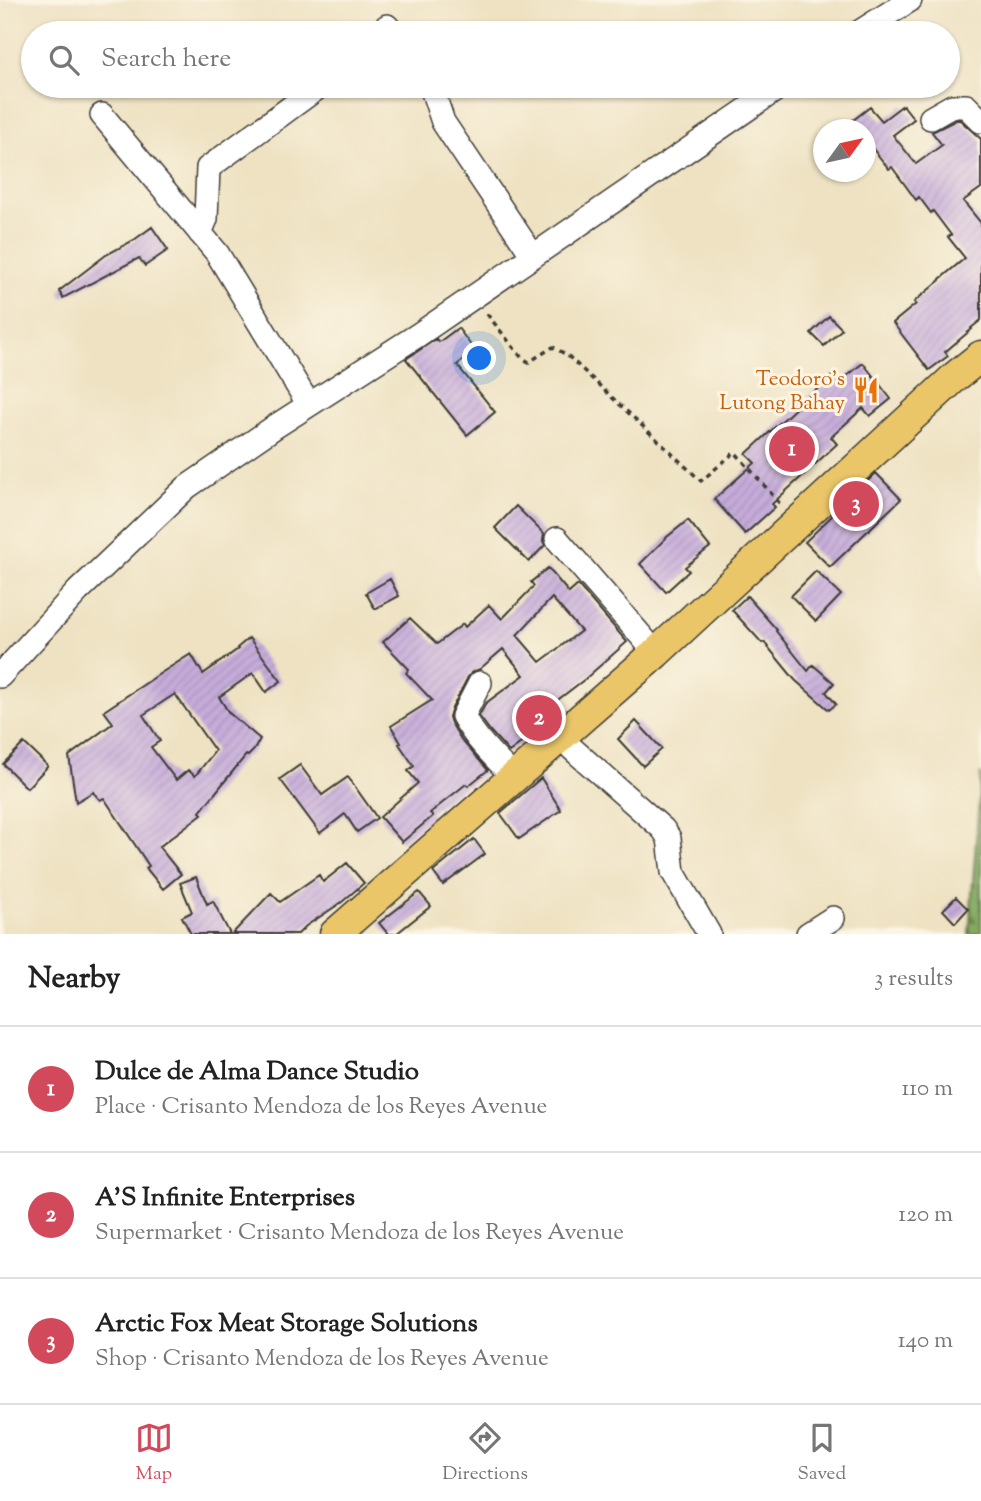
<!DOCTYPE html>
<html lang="en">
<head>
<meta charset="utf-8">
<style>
	:root { --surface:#fff; --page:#f6f6f6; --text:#222; --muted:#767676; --line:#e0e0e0; --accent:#d1495b }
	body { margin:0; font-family:"Sorts Mill Goudy",serif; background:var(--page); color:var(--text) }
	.compass { position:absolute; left:813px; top:119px; width:63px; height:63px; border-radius:50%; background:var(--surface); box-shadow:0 2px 5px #0004; rotate:57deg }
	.you { position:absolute; left:480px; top:359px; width:24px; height:24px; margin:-18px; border:5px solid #fff; border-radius:50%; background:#1a73e8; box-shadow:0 0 0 10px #1a73e833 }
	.badge { display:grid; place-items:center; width:46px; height:46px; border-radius:50%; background:var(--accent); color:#fff; font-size:23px; font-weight:700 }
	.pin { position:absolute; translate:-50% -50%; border:4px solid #fff; box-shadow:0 2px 7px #0006 }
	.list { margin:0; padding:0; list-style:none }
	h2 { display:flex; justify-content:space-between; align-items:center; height:91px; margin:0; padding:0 28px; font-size:30px }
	h2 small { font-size:23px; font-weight:400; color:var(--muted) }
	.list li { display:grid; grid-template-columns:46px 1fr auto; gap:21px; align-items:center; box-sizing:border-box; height:126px; padding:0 28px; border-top:2px solid var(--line) }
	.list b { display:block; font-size:26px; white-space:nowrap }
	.list p { margin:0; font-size:23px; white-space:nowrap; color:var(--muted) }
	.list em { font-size:23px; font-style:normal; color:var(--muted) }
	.icon { flex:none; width:38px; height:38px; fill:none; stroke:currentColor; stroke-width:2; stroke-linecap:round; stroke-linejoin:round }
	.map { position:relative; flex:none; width:981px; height:934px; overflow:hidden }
	.search { position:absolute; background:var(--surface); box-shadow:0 2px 5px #0004; left:21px; right:21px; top:21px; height:77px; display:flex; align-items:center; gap:18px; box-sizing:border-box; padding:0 24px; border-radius:38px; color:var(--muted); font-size:26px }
	.sheet { height:469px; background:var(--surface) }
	nav { display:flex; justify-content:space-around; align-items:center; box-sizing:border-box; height:98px; border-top:2px solid var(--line); background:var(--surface); font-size:19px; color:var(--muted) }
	nav a { display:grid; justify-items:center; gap:4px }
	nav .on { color:var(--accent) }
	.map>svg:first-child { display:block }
</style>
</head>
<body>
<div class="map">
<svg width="981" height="934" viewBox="0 0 981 934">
	<defs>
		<pattern id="forest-firs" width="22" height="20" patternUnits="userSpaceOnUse" patternTransform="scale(1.75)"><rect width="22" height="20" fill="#84aa61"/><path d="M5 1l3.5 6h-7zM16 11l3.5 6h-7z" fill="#6b8a4f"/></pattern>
		<pattern id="building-hatch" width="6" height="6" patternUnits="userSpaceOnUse" patternTransform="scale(1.75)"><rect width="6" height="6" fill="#c6acda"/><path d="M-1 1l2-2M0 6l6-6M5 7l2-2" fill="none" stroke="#aa93ba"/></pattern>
	</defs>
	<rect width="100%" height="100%" fill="#fcf5e5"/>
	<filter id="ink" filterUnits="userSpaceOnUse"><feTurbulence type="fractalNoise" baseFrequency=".0143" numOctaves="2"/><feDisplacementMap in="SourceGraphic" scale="14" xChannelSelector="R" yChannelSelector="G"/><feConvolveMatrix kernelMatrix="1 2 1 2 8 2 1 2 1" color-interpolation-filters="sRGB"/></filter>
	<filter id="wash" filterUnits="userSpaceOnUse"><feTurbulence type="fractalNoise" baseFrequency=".00686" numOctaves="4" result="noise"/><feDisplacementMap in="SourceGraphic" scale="28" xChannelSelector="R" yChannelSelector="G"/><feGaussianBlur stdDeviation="1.57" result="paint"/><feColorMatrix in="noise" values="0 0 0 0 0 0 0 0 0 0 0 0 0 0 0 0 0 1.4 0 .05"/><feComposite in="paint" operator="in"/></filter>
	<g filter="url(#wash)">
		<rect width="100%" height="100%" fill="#eee2c2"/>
		<!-- forest -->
		<path fill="url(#forest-firs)" stroke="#50633e" stroke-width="2" d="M981,773v161h-12z"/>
		<g id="blocks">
			<!-- building -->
			<path fill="url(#building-hatch)" fill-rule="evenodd" d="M903,105l11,14 -21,16 23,29 26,-19 -10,-13 24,-12h4l21,19v49l-18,13 18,22v97l-10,8 1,1 -27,23 3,4 -19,14 -36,-47 23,-19 -2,-2 26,-22v-1l25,-21 -17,-21 3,-2 -18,-24 -2,2 -12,-16 -3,3 -24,-33 -3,2 -24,-30v-9h-7l-6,-9 18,-14 12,14z
				M152,227l16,23 -23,16 -6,-8 -76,40 -4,-7 47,-36 28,-15z
				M829,316l13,13 -18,17 -13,-13z
				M458,328l17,23 -18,14 38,47 -28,23 -61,-76 30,-20 3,3z
				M863,363l28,36 -21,17 -7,-8 -32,29 6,7 -65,60 3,3 -30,27 -31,-35 41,-36 -9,-9 54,-50 32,-28 6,7z
				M876,473l25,26 -71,68 -25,-25z
				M516,506l28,28 -1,7 2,4 -16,17 -34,-34z
				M688,520l22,27 -25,20 4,4 -23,21 -26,-28 27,-27z
				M548,568l21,25 9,-8 49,57 -42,37 -43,33 7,10 -40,30 -18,-20 -12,-16 7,-13 38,-28 -21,-26 -23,20 -8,3 -4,5 -17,33 -2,7 2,6 11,18 26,29 -20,16 -2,-2 -36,29 3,3 -31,26 -22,-25 38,-34 -10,-12 6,-5 -15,-22 2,-1 -10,-17 41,-26 -26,-27 3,-4 -26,-27 27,-24 27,26 26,-20 2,3 24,-22 13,14 32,-33 -3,-4zM552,598l29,33 -41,31 -23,-27z
				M816,571l25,24 -25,26 -25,-25z
				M390,579l9,17 -24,13 -9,-16z
				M747,596l30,34 -1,1 32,40 5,-6 21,18 -8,9 10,12 -7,6 -34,-30 -31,-38 -2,1 -30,-33z
				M249,638l32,43 -15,11 -13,-19 -34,24 10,16 31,26 -6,11 -6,6 -2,-1 -30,37 -16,20 2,2 -43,33 22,27 -18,15 -17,-21 3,-2 -45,-68 -4,2 -7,-8 -17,10 -7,-46 44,-33 -9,-12 57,-38 30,-19 12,20 35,-25 -1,-1zM175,694l40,57 -20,25 -7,-6 -12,10 -25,-33 9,-6 -17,-26z
				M636,721l26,28 -19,17 -25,-27z
				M24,743l24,23 -21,22 -24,-24z
				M300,765l22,30 26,-18 29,41 -20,14 -12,-18 -25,19 -40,-54z
				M541,778l20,32 -42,29 -19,-26z
				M474,839l11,15 -42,31 -10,-13z
				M347,863l17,20 -22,19 -36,24 -8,8h-66l39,-41 9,9 39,-27 4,7z
				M196,877l11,27 6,-3 17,33h-39l-9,-17 10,-5 -12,-29z
				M419,892l12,14 -35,28h-8l-9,-11z
				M956,897l12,12 -13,14 -12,-13z"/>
		</g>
	</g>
	<g filter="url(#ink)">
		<use href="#blocks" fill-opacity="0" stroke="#3c3a35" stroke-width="2"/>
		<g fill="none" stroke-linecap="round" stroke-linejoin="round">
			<!-- minor casing -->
			<g stroke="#3c3a35" stroke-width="26">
				<path id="minor" d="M387,26l6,7
					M858,33l52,-33
					M431,86l12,36 90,134
					M102,115l115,138 92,152
					M931,118l21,-12h14l15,15
					M200,233l6,-14 2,-51 112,-82
					M557,539l99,114
					M0,676l78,-85 109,-104 89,-61 142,-91 363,-249
					M480,683l-17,33c13,24 32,42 51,61
					M559,737l104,92 6,9 4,34 36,62
					M808,934l25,-16"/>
			</g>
			<!-- major casing -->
			<g stroke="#3c3a35" stroke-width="33">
				<path id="major" d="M335,934l321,-281 300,-277 25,-20"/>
			</g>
			<!-- path -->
			<path stroke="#3c3a35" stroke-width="3.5" stroke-dasharray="5 5" stroke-linecap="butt" d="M487,314l35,44 7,4 24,-15 14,8 134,126 34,-29 47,54"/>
			<!-- minor -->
			<use href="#minor" stroke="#fff" stroke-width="23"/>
			<!-- major -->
			<use href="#major" stroke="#ebc669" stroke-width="30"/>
		</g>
	</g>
	<!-- icons -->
	<defs>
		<g id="restaurant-bare" transform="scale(2.1)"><path d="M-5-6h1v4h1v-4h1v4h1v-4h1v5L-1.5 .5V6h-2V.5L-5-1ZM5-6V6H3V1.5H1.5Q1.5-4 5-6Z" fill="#e8710a" stroke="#fcf5e5" stroke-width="2.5" paint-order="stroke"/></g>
	</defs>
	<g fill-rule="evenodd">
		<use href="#restaurant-bare" x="866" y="390"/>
	</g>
	<g text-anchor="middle" stroke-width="6" stroke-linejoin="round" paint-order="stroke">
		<!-- food labels -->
		<g font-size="21" fill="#c56008" stroke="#fcf5e5" text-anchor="end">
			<text x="845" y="385">Teodoro's<tspan x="845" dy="24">Lutong Bahay</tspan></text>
		</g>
	</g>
</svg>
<svg class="compass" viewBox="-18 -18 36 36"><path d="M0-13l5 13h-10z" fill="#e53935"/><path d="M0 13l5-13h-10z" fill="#767676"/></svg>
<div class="you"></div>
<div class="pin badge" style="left:792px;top:449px">1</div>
<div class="pin badge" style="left:539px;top:718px">2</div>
<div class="pin badge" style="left:856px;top:504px">3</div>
<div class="search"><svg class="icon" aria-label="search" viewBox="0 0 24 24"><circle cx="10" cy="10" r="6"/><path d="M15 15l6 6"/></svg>Search here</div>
</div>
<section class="sheet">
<h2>Nearby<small>3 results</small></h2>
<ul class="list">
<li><span class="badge">1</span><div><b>Dulce de Alma Dance Studio</b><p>Place · Crisanto Mendoza de los Reyes Avenue</p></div><em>110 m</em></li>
<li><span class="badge">2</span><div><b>A'S Infinite Enterprises</b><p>Supermarket · Crisanto Mendoza de los Reyes Avenue</p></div><em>120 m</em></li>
<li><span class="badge">3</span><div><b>Arctic Fox Meat Storage Solutions</b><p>Shop · Crisanto Mendoza de los Reyes Avenue</p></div><em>140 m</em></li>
</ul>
</section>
<nav>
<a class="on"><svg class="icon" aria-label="map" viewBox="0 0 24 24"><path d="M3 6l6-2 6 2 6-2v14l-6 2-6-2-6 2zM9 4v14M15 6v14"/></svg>Map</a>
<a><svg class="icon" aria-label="directions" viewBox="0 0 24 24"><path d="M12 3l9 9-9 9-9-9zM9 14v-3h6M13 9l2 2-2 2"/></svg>Directions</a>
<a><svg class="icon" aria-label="saved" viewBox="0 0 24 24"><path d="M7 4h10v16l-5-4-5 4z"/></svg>Saved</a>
</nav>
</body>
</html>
